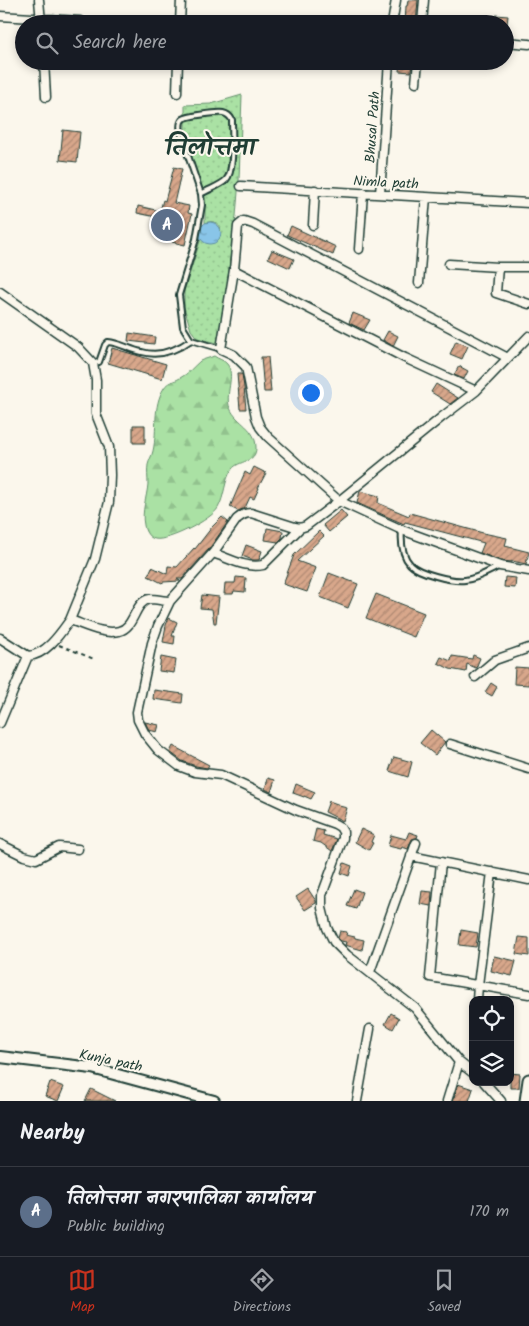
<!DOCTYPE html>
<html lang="en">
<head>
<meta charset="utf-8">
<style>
	:root { --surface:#171b24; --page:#242831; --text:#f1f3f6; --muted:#9ea1a6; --line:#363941; --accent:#c8321e }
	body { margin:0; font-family:Kalam,"Playpen Sans Deva",sans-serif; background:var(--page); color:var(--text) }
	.controls { position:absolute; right:15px; bottom:15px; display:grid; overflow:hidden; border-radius:10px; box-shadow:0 2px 8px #0003 }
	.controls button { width:45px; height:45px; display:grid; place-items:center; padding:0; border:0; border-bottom:1px solid var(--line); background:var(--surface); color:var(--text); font:25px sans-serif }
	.you { position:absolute; left:310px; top:392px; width:18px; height:18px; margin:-12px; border:4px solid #fff; border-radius:50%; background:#1a73e8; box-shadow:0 0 0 8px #1a73e833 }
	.badge { display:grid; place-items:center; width:32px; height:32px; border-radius:50%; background:var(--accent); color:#fff; font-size:16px; font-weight:700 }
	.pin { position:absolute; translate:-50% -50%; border:2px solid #fff; box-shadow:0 1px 5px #0006 }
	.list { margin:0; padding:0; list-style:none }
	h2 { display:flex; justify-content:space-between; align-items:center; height:65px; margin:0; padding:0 20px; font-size:21px }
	h2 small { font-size:16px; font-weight:400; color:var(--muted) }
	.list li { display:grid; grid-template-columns:32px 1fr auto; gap:15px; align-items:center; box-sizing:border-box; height:90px; padding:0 20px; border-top:1px solid var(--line) }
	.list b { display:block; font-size:19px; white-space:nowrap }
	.list p { margin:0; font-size:16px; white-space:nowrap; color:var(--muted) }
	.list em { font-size:16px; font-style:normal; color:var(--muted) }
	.icon { flex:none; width:28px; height:28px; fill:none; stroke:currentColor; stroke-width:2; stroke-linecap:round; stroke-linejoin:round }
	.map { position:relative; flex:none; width:529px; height:1101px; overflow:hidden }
	.search { position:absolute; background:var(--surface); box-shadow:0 2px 8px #0003; left:15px; right:15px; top:15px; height:55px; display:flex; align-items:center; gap:12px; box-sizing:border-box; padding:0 18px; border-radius:28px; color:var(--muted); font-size:19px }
	.sheet { height:155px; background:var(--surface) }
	nav { display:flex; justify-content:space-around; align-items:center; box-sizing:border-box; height:70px; border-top:1px solid var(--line); background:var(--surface); font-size:14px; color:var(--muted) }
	nav a { display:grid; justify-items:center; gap:2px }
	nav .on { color:var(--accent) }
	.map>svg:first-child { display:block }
</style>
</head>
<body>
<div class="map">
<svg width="529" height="1101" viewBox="0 0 529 1101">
	<defs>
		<pattern id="forest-firs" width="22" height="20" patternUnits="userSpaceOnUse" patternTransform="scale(1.25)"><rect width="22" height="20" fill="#aae1a4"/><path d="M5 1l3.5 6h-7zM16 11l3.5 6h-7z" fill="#92c28e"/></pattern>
		<pattern id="park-dots" width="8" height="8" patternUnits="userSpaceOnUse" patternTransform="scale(1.25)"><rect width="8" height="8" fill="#aae1a4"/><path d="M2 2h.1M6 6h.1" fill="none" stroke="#92c28e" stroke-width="1.8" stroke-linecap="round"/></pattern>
		<pattern id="water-ripples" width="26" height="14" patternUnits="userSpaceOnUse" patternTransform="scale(1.25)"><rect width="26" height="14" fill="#89c5e8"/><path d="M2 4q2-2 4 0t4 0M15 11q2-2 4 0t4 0" fill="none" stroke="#6fa1bd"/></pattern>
		<pattern id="building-hatch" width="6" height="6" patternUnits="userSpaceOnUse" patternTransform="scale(1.25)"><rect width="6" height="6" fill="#d8a78b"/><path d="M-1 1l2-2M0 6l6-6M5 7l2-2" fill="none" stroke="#af8972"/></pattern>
	</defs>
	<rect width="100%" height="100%" fill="#fbf7ec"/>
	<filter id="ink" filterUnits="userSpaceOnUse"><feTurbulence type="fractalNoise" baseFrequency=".02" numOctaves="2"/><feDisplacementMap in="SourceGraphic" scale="10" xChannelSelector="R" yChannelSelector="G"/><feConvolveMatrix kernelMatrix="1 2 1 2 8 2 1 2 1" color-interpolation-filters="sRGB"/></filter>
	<g filter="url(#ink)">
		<!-- forest -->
		<path fill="url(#forest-firs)" stroke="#648f6c" d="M214,356c4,3 10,4 13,8 9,11 -3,31 3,44 7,16 26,19 26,40 0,15 -17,12 -24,21 -8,11 -7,27 -14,39 -6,11 -50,34 -63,31 -6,-1 -10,-7 -11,-14 -3,-13 3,-28 4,-41 0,-6 -1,-13 0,-19 1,-5 4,-9 5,-14 5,-22 -1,-44 11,-63 4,-7 10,-6 16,-10 8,-4 13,-11 20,-17 4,-2 10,-3 14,-5z"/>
		<!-- park -->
		<path fill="url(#park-dots)" stroke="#648f6c" d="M242,95l-3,85 -3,36 -6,43 -5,49 -8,35 -20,-5 -6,-8 -7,-23v-16l17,-53 2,3 18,-13c-4,-6 -9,-8 -16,-5v-15l-4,-19 -16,-49v-35l26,-1z"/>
		<!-- water -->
		<path fill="url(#water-ripples)" stroke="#5f8fa0" d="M199 233a11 11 0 1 1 22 0a11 11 0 1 1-22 0Z"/>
		<!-- building -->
		<path fill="url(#building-hatch)" stroke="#1f3d34" d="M408,0h10l-2,24h-11l1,-18h1z
			M496,15l12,1 -1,8h-12z
			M400,61l12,1 -1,10 -12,-1z
			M63,130l17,2 -3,30 -17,-2z
			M174,167l8,2 -8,34 15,3 -1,7 4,1 -7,31 -13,-3 2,-7 -11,-2 3,-14 -29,-6 1,-7 22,5 3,-11 2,1z
			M291,226l45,21 -3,8 -46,-20z
			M272,250l22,9 -4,9 -22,-10z
			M353,313l17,7 -6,10 -15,-7z
			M388,331l10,5 -5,10 -10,-6z
			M129,333l26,4 -1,7 -26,-3z
			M456,341l12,5 -6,13 -12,-5z
			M112,348l54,16 -4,15 -54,-16z
			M261,357h7l3,35h-7z
			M459,366l9,5 -4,8 -10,-4z
			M237,374h5l2,13 2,22h-6z
			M436,384l22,14 -8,6 -19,-12z
			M133,425h12v18h-12z
			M254,467l12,6 -8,15h1l-5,11 -4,-2 -5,11 -7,3 -8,-4 15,-35 5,3z
			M360,491l19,5 -1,7 31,13 1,-3 73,20 24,5 -2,8 24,6 -3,12 -14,-3v1l-11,-1 -21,-8 4,-10 -79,-21 -1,2 -16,-7 -31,-14z
			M341,510l6,7 -18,15 -6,-7z
			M222,517l6,5 -19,27 -27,30h-5l3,2 -17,1 -1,1 -14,-7 4,-9 15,7 1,-8 9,1 17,-19 1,1 17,-22z
			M267,528l16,3 -1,7 -4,4 -13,-2z
			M319,531l5,5 -27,25 19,7 -9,24 -24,-8 11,-29z
			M246,545l16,6 -3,9h-6l-11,-4z
			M329,573l29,11 -10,24 -28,-11z
			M236,577l10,1 -1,14 -11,-1 -1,3h-9l1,-11h10z
			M505,577l11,1 -1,10 -11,-1z
			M376,594l48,19 -10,24 -48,-19z
			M202,595l17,2 -3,26h-2l-2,-14 -12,-1z
			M169,618l8,4 -5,14h3l-1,8 -11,-2 3,-17z
			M473,655l7,3 -4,10 -9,-4 -1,8 -16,-3 -12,-6 3,-6 10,4 1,-5 20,3z
			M161,657l15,3 -2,13 -15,-2z
			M515,667l14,1v17l-15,-1z
			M491,683l6,4 -5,9 -7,-4z
			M154,690l29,4 -1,9 -29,-4z
			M145,722l14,3 -2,7 -8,-2z
			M431,730l14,12 -10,13 -15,-12z
			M173,746l36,19 -2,3 -11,-2 -14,-5 -12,-9z
			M394,757l18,5 -4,15 -19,-6z
			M268,778l7,2 -4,12 -6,-3z
			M296,784l19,8 -4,7 -7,-3v1l-11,-4z
			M329,801l11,4 -1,1 8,2 -4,13 -18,-9z
			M316,829l8,2 -1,4 14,4 -5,12 -11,-8 -8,-2z
			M361,829l13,6 -3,7 2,1 -4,7 -14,-8z
			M409,832l9,3 -1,3 -5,1 -4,10 -6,-2 -1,2 -13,-3 3,-11 15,4z
			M344,863l8,3 -3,10 -8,-3z
			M308,889l8,12v2l-11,7 -9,-13z
			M354,889l8,3 -6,17 -9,-3z
			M422,891l10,1 -1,14 -11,-2z
			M461,930l17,3 -2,14 -17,-2z
			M340,931l7,1 -1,3 9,2v1l9,2 -2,10 -17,-5 1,-3 -5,-1 -3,-3z
			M519,937l10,1v18l-13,-2z
			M494,956l22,5 -4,15 -21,-5z
			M391,1013l8,5 -6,11 -8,-5z
			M510,1073l10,1 -1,14h-9z
			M50,1082l14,5 -6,14 -13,-5z
			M458,1084l15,5 -4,12h-16z
			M91,1089l24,12h-30z"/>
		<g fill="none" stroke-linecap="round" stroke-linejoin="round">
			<!-- service casing -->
			<g stroke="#1f3d34" stroke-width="8">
				<path id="service" d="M201,194c8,-5 19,-8 25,-14 9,-9 6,-46 6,-60 -2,-4 -4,-6 -9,-7 -5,-1 -36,3 -40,6 -5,4 -2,14 -1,19l19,56 1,11 -6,34 -17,56 4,32 8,13 30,9
					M93,363l6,-1 6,-17 3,-3c12,1 23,8 34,10 18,5 35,-2 49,-12
					M402,530c-1,11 0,25 8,34 8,9 43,18 55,16 11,-1 23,-8 33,-13"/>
			</g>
			<!-- minor casing -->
			<g stroke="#1f3d34" stroke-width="11">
				<path id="minor" d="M39,0l2,22
					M0,16l80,5
					M180,24l1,-24
					M392,24l4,-24
					M422,24l2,-24
					M505,42l24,2
					M44,61l2,36
					M416,83l2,-22
					M177,93l1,-32
					M241,186l288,17
					M380,194l9,-133
					M313,225l2,-35
					M359,249l4,-56
					M449,264l49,3h31
					M498,267l-2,26 33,11
					M234,270l171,88 71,33
					M419,283l7,-86
					M0,292l78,55 15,16 3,17v34l13,33 1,28 -1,27 -14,57 -25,61
					M508,358l-255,-134 -9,-3 -6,5 -4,44 -13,79 13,6 12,12 10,50 4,10 8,10 71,64 63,29 98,36 29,5
					M213,553c15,5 34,16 50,12l37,-37
					M0,638l28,18c18,-1 32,-22 42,-36 15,5 34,15 49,11 16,-3 15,-30 31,-32 6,0 14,2 20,2
					M475,677l20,-17 34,-12
					M0,723l28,-67
					M450,744l79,25
					M0,844l24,12 12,3 23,-12 19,2
					M411,856l118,24
					M441,862l-11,115 99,17
					M370,972l46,-129
					M477,1000l1,-15 14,-113
					M473,1073l-14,-11 -44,-54 -68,-53 -13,-13 -7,-14 -5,-20v-13l21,-57v-6l-3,-5 -5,-3 -39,-14 -75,-35 -26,-3 -16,-6 -21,-16 -13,-16 -7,-14 -1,-8 15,-69 6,-17 12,-25 43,-48 24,-34c5,-4 8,-6 14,-6l44,14 5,1 6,-2 33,-25 103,-84 34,-26 53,-55
					M484,1082l17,19
					M357,1101l13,-72
					M447,1101l12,-39"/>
			</g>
			<!-- tertiary casing -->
			<g stroke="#1f3d34" stroke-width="14">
				<path id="tertiary" d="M0,1057l92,11 122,33"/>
			</g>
			<!-- secondary casing -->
			<g stroke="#1f3d34" stroke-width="15">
				<path id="secondary" d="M526,1101l3,-21"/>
			</g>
			<!-- path -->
			<path stroke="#1f3d34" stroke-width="2" stroke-dasharray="4 4" stroke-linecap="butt" d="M59,645l35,14"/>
			<!-- service -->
			<use href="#service" stroke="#fbf7ec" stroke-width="4"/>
			<!-- minor -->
			<use href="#minor" stroke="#fbf7ec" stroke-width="8"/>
			<!-- tertiary -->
			<use href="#tertiary" stroke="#fbf7ec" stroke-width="10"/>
			<!-- secondary -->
			<use href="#secondary" stroke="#fbf7ec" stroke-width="11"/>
		</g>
	</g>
	<g text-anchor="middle" stroke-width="4" stroke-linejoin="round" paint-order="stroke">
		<!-- street labels -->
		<g font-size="14" fill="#1f3d34" stroke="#fbf7ec">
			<text transform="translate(372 127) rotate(-86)" y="5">Bhusal Path</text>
			<text transform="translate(386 182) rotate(3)" y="5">Nimla path</text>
			<text transform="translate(111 1060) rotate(12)" y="5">Kunja path</text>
		</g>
		<!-- town labels -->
		<g font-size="24" font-weight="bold" fill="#1f3d34" stroke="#fbf7ec">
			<text x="210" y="155">तिलोत्तमा</text>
		</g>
	</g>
</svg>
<div class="controls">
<button><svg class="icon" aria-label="locate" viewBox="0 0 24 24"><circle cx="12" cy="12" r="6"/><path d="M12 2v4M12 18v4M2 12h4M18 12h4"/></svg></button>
<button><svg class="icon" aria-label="layers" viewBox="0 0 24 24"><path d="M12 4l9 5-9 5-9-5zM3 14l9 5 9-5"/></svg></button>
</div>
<div class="you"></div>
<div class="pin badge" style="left:167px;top:225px;background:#5c6f8a">A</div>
<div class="search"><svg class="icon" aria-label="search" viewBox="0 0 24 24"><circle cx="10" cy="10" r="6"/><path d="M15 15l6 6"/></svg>Search here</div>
</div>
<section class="sheet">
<h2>Nearby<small></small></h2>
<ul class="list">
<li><span class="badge" style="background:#5c6f8a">A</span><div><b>तिलोत्तमा नगरपालिका कार्यालय</b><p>Public building</p></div><em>170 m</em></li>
</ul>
</section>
<nav>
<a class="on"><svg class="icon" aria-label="map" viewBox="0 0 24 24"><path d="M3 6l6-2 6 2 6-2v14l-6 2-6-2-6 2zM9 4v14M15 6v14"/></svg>Map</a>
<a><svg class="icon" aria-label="directions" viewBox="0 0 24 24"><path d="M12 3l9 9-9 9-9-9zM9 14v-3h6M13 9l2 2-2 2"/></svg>Directions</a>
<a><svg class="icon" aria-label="saved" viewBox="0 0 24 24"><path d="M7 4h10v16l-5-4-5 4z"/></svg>Saved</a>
</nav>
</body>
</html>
